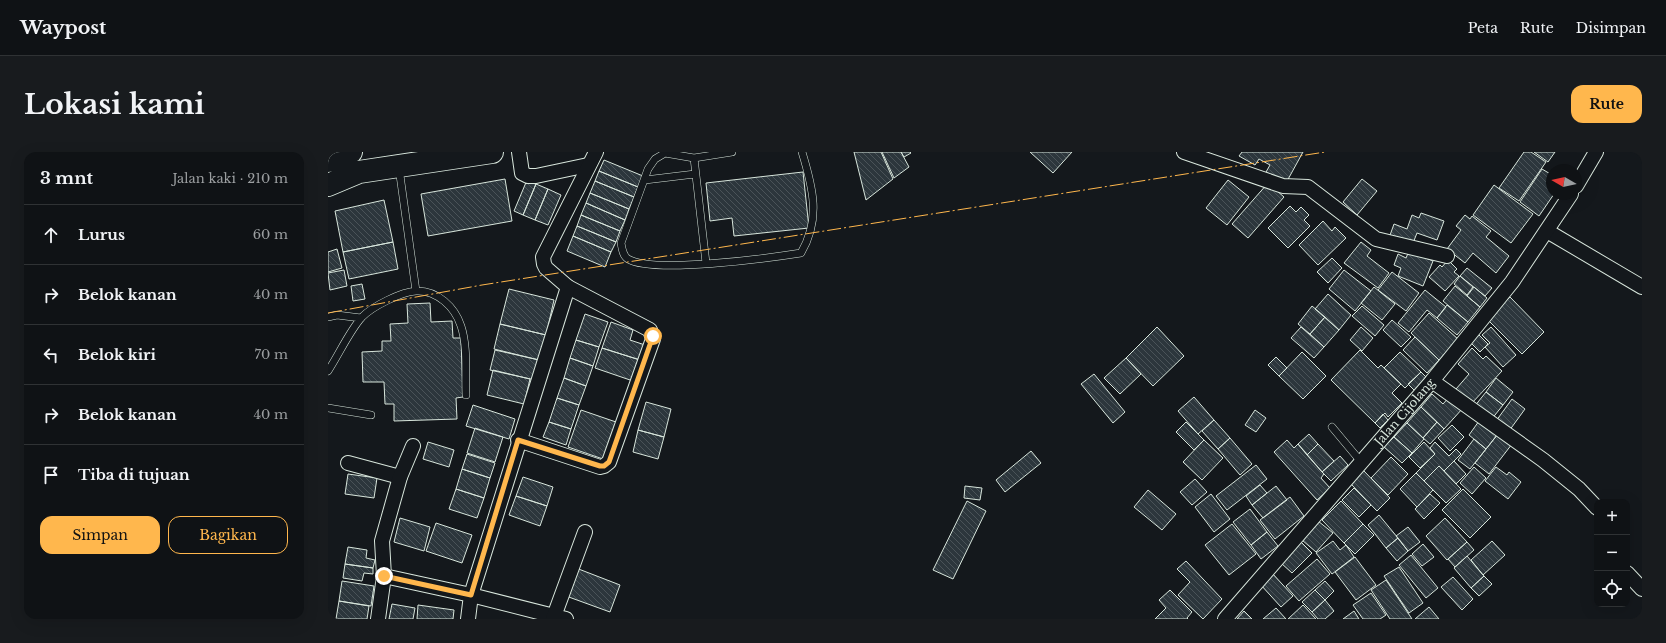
<!DOCTYPE html>
<html lang="id">
<head>
<meta charset="utf-8">
<style>
	:root { --surface:#0f1215; --page:#181b1e; --text:#f1f3f6; --muted:#9b9ea0; --line:#2f3234; --accent:#ffb74d }
	body { margin:0; font-family:"Libre Baskerville",serif; background:var(--page); color:var(--text) }
	.controls { position:absolute; right:12px; bottom:12px; display:grid; overflow:hidden; border-radius:8px; box-shadow:0 4px 16px #0002 }
	.controls button { width:36px; height:36px; display:grid; place-items:center; padding:0; border:0; border-bottom:1px solid var(--line); background:var(--surface); color:var(--text); font:20px sans-serif }
	.compass { position:absolute; left:1218px; top:12px; width:36px; height:36px; border-radius:50%; background:var(--surface); box-shadow:0 4px 16px #0002; rotate:279deg }
	.stop { position:absolute; width:12px; height:12px; margin:-9px; border:3px solid #ffb74d; border-radius:50%; background:#fff }
	.stop.end { background:#ffb74d; border-color:#fff; box-shadow:0 1px 4px #0008 }
	.list { margin:0; padding:0; list-style:none }
	h2 { display:flex; justify-content:space-between; align-items:center; height:52px; margin:0; padding:0 16px; font-size:17px }
	h2 small { font-size:13px; font-weight:400; color:var(--muted) }
	.list li { display:grid; grid-template-columns:26px 1fr auto; gap:12px; align-items:center; box-sizing:border-box; height:60px; padding:0 16px; border-top:1px solid var(--line) }
	.list b { display:block; font-size:15px; white-space:nowrap }
	.list em { font-size:13px; font-style:normal; color:var(--muted) }
	.actions { display:flex; gap:8px; padding:12px 16px }
	.actions a { flex:1; padding:9px 0; border:1px solid var(--accent); border-radius:12px; text-align:center; font-size:14px; color:var(--accent) }
	.actions .main { background:var(--accent); color:#111 }
	.icon { flex:none; width:22px; height:22px; fill:none; stroke:currentColor; stroke-width:2; stroke-linecap:round; stroke-linejoin:round }
	.map { position:relative; flex:none; width:1314px; height:467px; overflow:hidden; border-radius:12px }
	header { display:flex; align-items:center; gap:24px; box-sizing:border-box; height:56px; padding:0 20px; background:var(--surface); border-bottom:1px solid var(--line) }
	header strong { font-size:19px }
	nav { display:flex; gap:22px; margin-inline-start:auto; font-size:14px }
	.intro { display:flex; align-items:center; justify-content:space-between; box-sizing:border-box; height:96px; padding:0 24px }
	h1 { margin:0; font-size:28px }
	.button { padding:10px 18px; border-radius:12px; background:var(--accent); color:#111; font-size:14px; font-weight:700 }
	main { display:flex; gap:24px; padding:0 24px }
	aside { flex:1; background:var(--surface); border-radius:12px; box-shadow:0 4px 16px #0002 }
	.map>svg:first-child { display:block }
</style>
</head>
<body>
<header>
<strong>Waypost</strong>
<nav><a>Peta</a><a>Rute</a><a>Disimpan</a></nav>
</header>
<div class="intro"><h1>Lokasi kami</h1><a class="button">Rute</a></div>
<main>
<aside>
<h2>3 mnt<small>Jalan kaki · 210 m</small></h2>
<ul class="list">
<li><svg class="icon" aria-label="ahead" viewBox="0 0 24 24"><path d="M12 20V5M6 11l6-6 6 6"/></svg><div><b>Lurus</b></div><em>60 m</em></li>
<li><svg class="icon" aria-label="right" viewBox="0 0 24 24"><path d="M7 20v-9h11M14 6l5 5-5 5"/></svg><div><b>Belok kanan</b></div><em>40 m</em></li>
<li><svg class="icon" aria-label="left" viewBox="0 0 24 24"><path d="M17 20v-9H6M10 6l-5 5 5 5"/></svg><div><b>Belok kiri</b></div><em>70 m</em></li>
<li><svg class="icon" aria-label="right" viewBox="0 0 24 24"><path d="M7 20v-9h11M14 6l5 5-5 5"/></svg><div><b>Belok kanan</b></div><em>40 m</em></li>
<li><svg class="icon" aria-label="arrive" viewBox="0 0 24 24"><path d="M6 21V4h12l-3 4 3 4H6"/></svg><div><b>Tiba di tujuan</b></div></li>
</ul>
<div class="actions"><a class="main">Simpan</a><a>Bagikan</a></div>
</aside>
<div class="map">
<svg width="1314" height="467" viewBox="0 0 1314 467">
	<defs>
		<pattern id="building-back-hatch" width="6" height="6" patternUnits="userSpaceOnUse"><rect width="6" height="6" fill="#2c363c"/><path d="M-1 5l2 2M0 0l6 6M5-1l2 2" fill="none" stroke="#4a5358"/></pattern>
	</defs>
	<rect width="100%" height="100%" fill="#14181c"/>
	<!-- building -->
	<path fill="url(#building-back-hatch)" stroke="#d8e6dc" d="M526,0h27l12,27 -27,21z
		M554,0h19l8,15 -15,11z
		M573,0h9l1,1 -7,4z
		M702,0h42l-19,21z
		M914,0h61l-17,31 -20,-11 4,-7 -11,-6 -4,6 -16,-9z
		M1196,0h7l15,10 -27,39 -20,-13z
		M1206,0h21l-7,10z
		M276,8l39,16 -5,11 -39,-16z
		M1214,17l10,6v19h2l-15,22 -19,-14z
		M271,19l39,16 -4,10 -39,-16z
		M475,20l6,56 -75,8 -2,-18 -22,3 -4,-38z
		M177,27l7,42 -84,15 -7,-42z
		M1034,27l15,12 -20,24 -14,-13z
		M199,28l9,4 -13,31 -9,-4z
		M900,28l21,17 -22,28 -21,-17z
		M267,29l39,16 -5,12 -39,-16z
		M940,31l16,14 -36,41 -16,-14z
		M208,32l12,5 -13,31 -12,-5z
		M1166,33l39,29 -22,29 -38,-28z
		M220,37l13,6 -13,30 -13,-5z
		M262,41l39,16 -4,11 -39,-17z
		M56,48l9,42 -50,10 -8,-41z
		M258,51l39,17 -5,11 -39,-16z
		M962,54l6,6 5,-5 8,8 -5,5 6,6 -22,22 -20,-20z
		M1093,61l23,8 -7,19 -20,-7 -4,10 -24,-5 5,-14 13,5 5,-14 7,3z
		M253,63l39,16 -4,11 -39,-16z
		M1137,63l5,4 2,-3 19,15 -5,6 23,19 -13,17 -23,-20 -8,10 -18,-14 14,-19 -5,-4z
		M995,69l9,10 3,-4 11,11 -28,27 -19,-20z
		M249,74l39,16 -5,10 -38,-16z
		M245,84l38,16 -6,15 -38,-16z
		M65,90l5,27 -49,10 -6,-27z
		M1033,90l10,8 -4,6 22,17 -11,15 -34,-25z
		M9,97l5,19 -14,4v-20z
		M1081,99l24,10 -10,25 -25,-10 3,-8 -7,-3 4,-11 8,4z
		M1004,106l10,10 -14,15 -11,-11z
		M1120,108l9,9 -3,3 5,4 -14,15 -16,-14 11,-12 2,2z
		M1139,116l25,20 -7,8 -25,-20z
		M16,118l3,16 -17,4 -2,-17z
		M1016,118l27,21 -16,20 -26,-22z
		M1064,120l27,21 -13,18 -28,-21z
		M1132,124l13,11 -6,8 -13,-11z
		M34,132l3,15 -12,2 -2,-15z
		M1127,134l25,21 -12,15 -25,-21z
		M1046,135l21,17 -13,16 -21,-17z
		M1146,135l13,11 -7,9 -13,-11z
		M181,137l45,11 -8,35 -46,-11z
		M1097,138l21,17 -9,11 -10,-8 -18,22 -11,-9z
		M1000,142l23,21 -12,15 -24,-21z
		M1182,145l34,35 -22,22 -35,-35z
		M102,151l1,19 21,-1 1,17h8l2,59 -7,1 1,21 -63,2v-17h-9l-1,-22h-21l-1,-30 20,-1v-10h9l-1,-17 18,-1 -1,-19z
		M1119,153l21,17 -11,13 -20,-17z
		M984,154l13,11 -15,17 -12,-10z
		M1034,154l22,19 -9,11 -23,-20z
		M1101,161l29,26 -19,21 -28,-27z
		M257,162l23,8 -9,25 -23,-7z
		M997,165l14,13 -15,17 -14,-13z
		M1064,168l19,17 -10,10 -18,-17z
		M283,170l22,8 -3,10 15,5 -5,15 -38,-12z
		M172,172l46,11 -7,25 -45,-11z
		M829,175l27,29 -31,30 -27,-28z
		M973,175l23,20 -10,11 -23,-20z
		M1033,175l12,11 -11,13 -12,-11z
		M1163,175l25,28 -13,12 -18,-20 5,-4 -8,-8z
		M1149,181l11,11 -8,8 -11,-11z
		M1087,185l24,23 -12,13 -24,-23z
		M248,188l23,7 -6,19 -23,-8z
		M274,196l38,12 -7,21 -38,-13z
		M1144,196l11,11 3,-3 16,15 -31,33 -15,-15 13,-15 -11,-10z
		M167,198l44,10 -4,20 -45,-10z
		M1032,198l18,18 3,-3 20,19 -9,9 10,10 -14,14 -3,-4 -10,10 -44,-43z
		M974,200l24,24 -23,23 -24,-23z
		M1072,200l21,20 -16,16 -21,-20z
		M948,205l11,11 -8,8 -11,-11z
		M242,206l23,8 -7,20 -22,-8z
		M798,206l15,16 -21,20 -16,-16z
		M165,218l37,9 -6,25 -37,-9z
		M1093,220l6,6 -12,13 -7,-7z
		M766,222l31,38 -12,11 -32,-39z
		M236,226l22,8 -7,19 -22,-7z
		M1168,226l17,14 -10,13 -17,-13z
		M1158,240l17,13 -12,15 -17,-13z
		M1104,242l11,10 7,-8 13,12 -19,21 -23,-22z
		M866,245l20,23 -16,14 -20,-23z
		M229,246l22,7 -8,24 -22,-7z
		M1184,247l13,10 -16,22 -13,-10z
		M318,250l25,7 -7,28 -26,-7z
		M145,253l42,14 -6,20 -43,-13z
		M1093,255l16,15 -14,16 -16,-15z
		M253,258l35,12 -13,37 -35,-12z
		M927,258l11,8 -10,14 -11,-7z
		M1055,262l5,6 -8,8 -5,-5z
		M886,268l16,18 -12,11 -16,-18z
		M1151,269l18,14 -11,14 -17,-14z
		M221,270l22,7 -5,16 -23,-8z
		M858,270l18,18 -10,10 -18,-18z
		M1109,270l7,7 -14,15 -7,-6z
		M1079,271l17,16 -12,14 -18,-16z
		M1124,273l12,12 -14,14 -12,-13z
		M147,276l28,9 -8,25 -28,-9z
		M310,278l26,7 -6,22 -25,-7z
		M981,282l9,10 -11,11 -9,-11z
		M1170,282l14,10 -23,30 -14,-11z
		M1066,285l18,16 -10,10 -18,-16z
		M902,286l22,26 -12,11 -22,-26z
		M1146,287l12,10 -16,20 -12,-9z
		M876,288l19,18 -21,22 -19,-18z
		M959,288l7,8 4,-4 26,30 -3,4 9,10 -13,12 -43,-48z
		M100,290l26,8 -5,17 -26,-8z
		M1096,290l11,12 -15,14 -11,-11z
		M1107,290l14,14 7,-7 5,5 -17,17 -5,-5 -15,15 -8,-8 19,-19 -5,-6z
		M990,292l16,17 -12,11 -15,-17z
		M703,299l10,12 -36,29 -9,-12z
		M139,302l28,9 -5,15 -28,-9z
		M1012,304l8,9 -17,16 -9,-9z
		M1063,305l17,17 -20,21 -17,-17z
		M1126,309l12,13 -10,10 -12,-13z
		M928,313l11,14 -40,31 -11,-14z
		M1111,314l22,23 -15,14 -22,-22z
		M1146,315l12,11 -14,16 -12,-11z
		M1168,315l11,8 2,-3 12,10 -13,17 -23,-18z
		M134,317l28,9 -6,20 -28,-9z
		M1035,318l27,28 -13,13 -27,-28z
		M1088,321l17,17 -16,17 -17,-18z
		M20,322l29,4 -3,20 -29,-4z
		M195,325l30,10 -6,19 -31,-10z
		M867,327l12,13 -15,13 -12,-13z
		M932,333l7,8 -15,12 -6,-9z
		M637,334l17,2 -2,12 -16,-2z
		M948,334l11,14 -24,18 -11,-13z
		M1026,336l17,17 -12,12 -17,-17z
		M128,337l28,9 -7,20 -28,-9z
		M1135,337l28,28 -21,21 -28,-28z
		M820,338l28,24 -14,16 -28,-23z
		M883,342l19,25 -16,13 -19,-25z
		M1102,342l10,9 -16,16 -9,-10z
		M188,344l31,10 -7,20 -31,-11z
		M962,345l14,19 -29,23 -15,-19z
		M639,349l19,10 -33,68 -20,-9z
		M1013,349l22,23 -19,19 -22,-23z
		M922,357l17,23 -16,13 -18,-23z
		M1051,363l19,23 -12,10 -18,-23z
		M72,366l30,9 -6,24 -30,-9z
		M1117,366l22,24 -20,18 -21,-24z
		M990,369l15,12 -17,19 -14,-12z
		M108,371l36,12 -10,28 -36,-12z
		M904,372l24,30 -27,21 -24,-30z
		M1035,372l11,11 -19,19 -11,-11z
		M1080,375l12,15 -12,9 -12,-15z
		M939,380l11,14 -17,13 -10,-14z
		M1070,386l10,13 -11,10 -11,-13z
		M1005,389l7,9 6,-5 8,12 -22,17 -16,-21z
		M1164,389l13,14 -22,20 -12,-15z
		M973,390l11,11 -20,20 -11,-10z
		M1139,390l7,8 -19,17 -7,-8z
		M1095,392l11,13 -12,9 -10,-12z
		M20,395l19,3 -1,8 9,2 -2,8 -28,-4z
		M1083,403l27,33 -12,10 -27,-33z
		M1139,404l17,20 -13,12 -17,-20z
		M1027,405l21,28 -20,15 -21,-28z
		M989,407l13,15 -31,27 -13,-15z
		M858,409l36,38 -19,20 -25,-24 12,-13 -13,-13z
		M17,412l28,4v6l-9,-1 -2,8 -19,-3z
		M1071,415l24,36 -14,10 -25,-37z
		M248,416l44,17 -10,27 -44,-16z
		M944,421l21,23 -12,11 -21,-23z
		M1156,424l8,8 -13,12 -8,-8z
		M1125,425l20,22 -11,11 -21,-23z
		M1058,428l26,39h-22l-19,-29z
		M14,429l32,5 -3,20 -32,-5z
		M997,429l9,10 -9,9 -10,-10z
		M842,438l22,22 -5,6 1,1h-33l11,-11 -7,-8z
		M987,438l10,10 -13,12 -10,-10z
		M1043,441l15,22 -6,4h-17l-10,-14z
		M997,448l9,11 -9,8h-7l-6,-7z
		M11,449l30,5 -2,13h-31z
		M64,452l23,4 -2,11h-24z
		M90,453l36,5 -1,9h-36z
		M975,453l13,14h-28z
		M1101,455l10,12h-24z
		M948,456l10,11h-23z
		M916,459l8,8h-15z
		M1026,459l5,8h-16z"/>
	<g fill="none" stroke-linecap="round" stroke-linejoin="round">
		<!-- service casing -->
		<g stroke="#d8e6dc" stroke-width="8">
			<path id="service" d="M404,0l-38,6 -29,-5 -10,6 -7,10 -27,74c1,6 2,13 7,16 25,15 141,-1 173,-6 20,-34 12,-65 1,-101
				M366,6l12,105
				M71,16l17,123
				M317,28l50,-6
				M0,165l9,-2 24,3
				M0,219c10,-15 22,-41 34,-54 11,-11 39,-25 54,-26 21,-1 39,16 45,35 7,21 4,47 5,69
				M0,256l43,7
				M1004,275l30,36"/>
		</g>
		<!-- minor casing -->
		<g stroke="#d8e6dc" stroke-width="16">
			<g id="minor">
				<path d="M191,0l3,21 6,3h8l52,-11"/>
				<path d="M856,0l99,34 25,1 68,52 71,17"/>
				<path d="M1248,34l20,-34"/>
				<path d="M1219,79l95,56"/>
				<path d="M1104,229l111,79 36,29 18,19"/>
				<path d="M190,288l82,27 4,-1 5,-4 44,-123 -3,-9 -82,-43"/>
				<path d="M20,311l52,14"/>
				<path d="M1299,421l15,16"/>
				<path d="M56,424l87,19 95,24"/>
				<path d="M50,467l6,-43 -2,-35 18,-64 13,-31"/>
				<path d="M140,467l3,-24 97,-308 -22,-19 -2,-4 -1,-7 53,-105"/>
				<path d="M225,467l32,-87"/>
				<path id="s1" d="M897,467l207,-238 80,-99 59,-88"/>
			</g>
		</g>
		<!-- primary casing -->
		<g stroke="#d8e6dc" stroke-width="24">
			<path id="primary" d="M0,9l23,-9
				M0,33l31,-13 133,-20"/>
		</g>
		<!-- service -->
		<use href="#service" stroke="#14181c" stroke-width="7"/>
		<!-- minor -->
		<use href="#minor" stroke="#14181c" stroke-width="14"/>
		<!-- primary -->
		<use href="#primary" stroke="#14181c" stroke-width="22"/>
		<!-- power -->
		<path stroke="#ffb74d" stroke-width="1" stroke-dasharray="14 3 2 3" stroke-linecap="butt" d="M0,161l154,-28 843,-133"/>
	</g>
	<g fill="none" stroke-linecap="round" stroke-linejoin="round">
		<!-- route -->
		<path stroke="#ffb74d" stroke-width="5" d="M56,424l87,19 47,-155 82,26h4l5,-4 44,-126"/>
	</g>
	<g text-anchor="middle" stroke-width="3" stroke-linejoin="round" paint-order="stroke">
		<!-- street labels -->
		<g font-size="12" fill="#d8e6dc" stroke="#14181c">
			<text dy="4" stroke="none"><textPath href="#s1" startOffset="274">Jalan Cijolang</textPath></text>
		</g>
	</g>
</svg>
<div class="controls">
<button>+</button>
<button>−</button>
<button><svg class="icon" aria-label="locate" viewBox="0 0 24 24"><circle cx="12" cy="12" r="6"/><path d="M12 2v4M12 18v4M2 12h4M18 12h4"/></svg></button>
</div>
<svg class="compass" viewBox="-18 -18 36 36"><path d="M0-13l5 13h-10z" fill="#e53935"/><path d="M0 13l5-13h-10z" fill="#9b9ea0"/></svg>
<div class="stop" style="left:325px;top:184px"></div>
<div class="stop end" style="left:56px;top:424px"></div>
</div>
</main>
</body>
</html>
